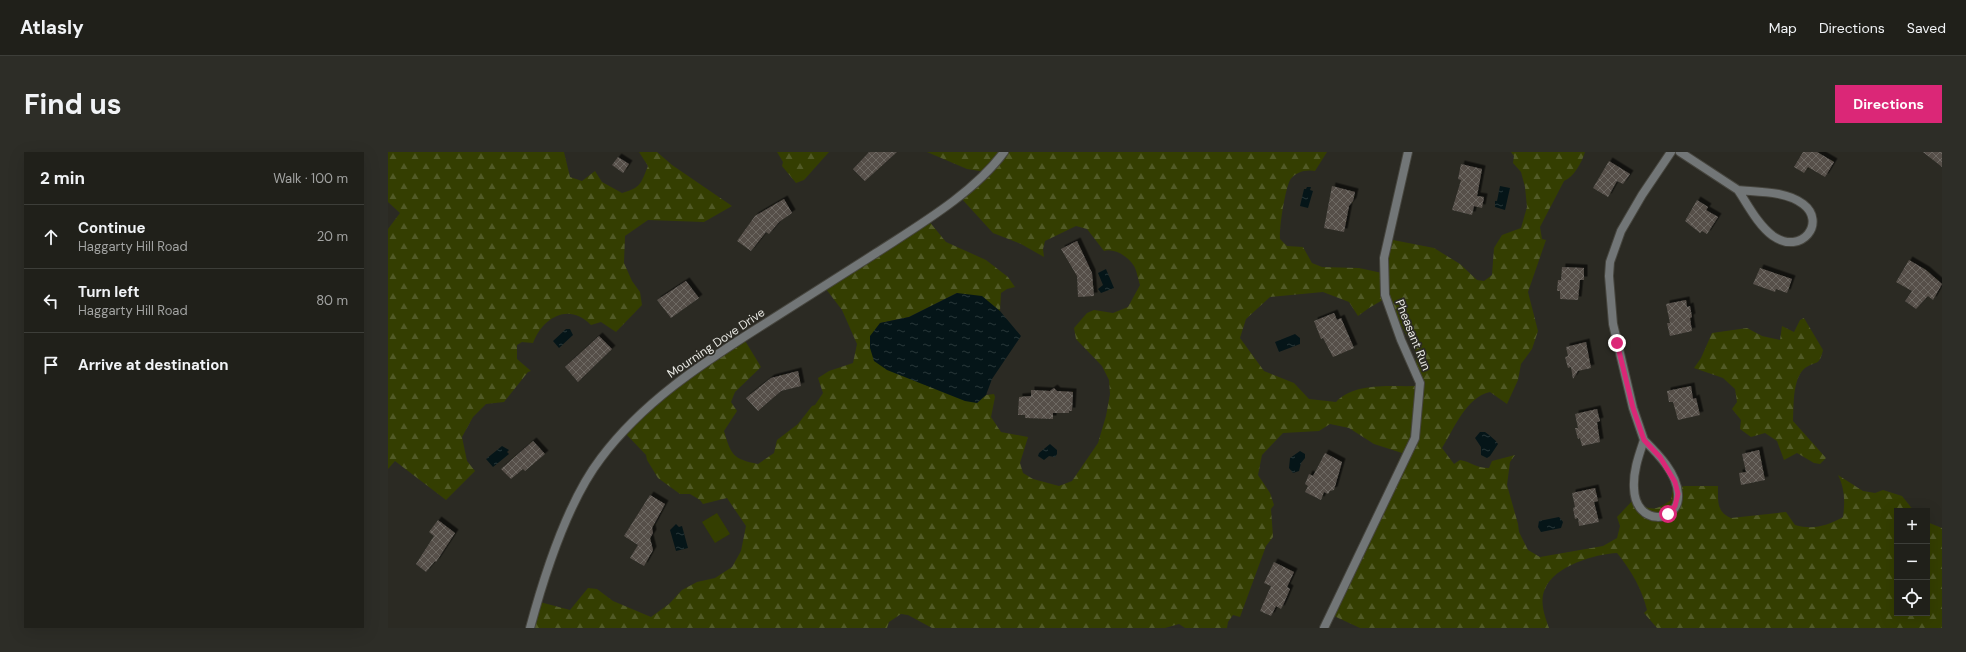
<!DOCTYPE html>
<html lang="en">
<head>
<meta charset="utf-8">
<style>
	:root { --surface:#20201a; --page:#2d2d27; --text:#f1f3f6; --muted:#a2a3a2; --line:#3d3e39; --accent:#db2777 }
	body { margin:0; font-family:"DM Sans",sans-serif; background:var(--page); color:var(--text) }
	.controls { position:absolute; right:12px; bottom:12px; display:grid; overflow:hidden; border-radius:0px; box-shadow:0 4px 16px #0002 }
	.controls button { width:36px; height:36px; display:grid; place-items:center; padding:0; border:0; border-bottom:1px solid var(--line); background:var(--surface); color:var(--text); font:20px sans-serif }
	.stop { position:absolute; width:12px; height:12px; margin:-9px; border:3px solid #db2777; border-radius:50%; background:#fff }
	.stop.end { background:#db2777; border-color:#fff; box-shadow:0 1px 4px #0008 }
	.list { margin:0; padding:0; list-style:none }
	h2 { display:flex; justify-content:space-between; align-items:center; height:52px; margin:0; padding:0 16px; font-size:17px }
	h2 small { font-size:13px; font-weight:400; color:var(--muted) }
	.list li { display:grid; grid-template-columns:26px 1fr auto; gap:12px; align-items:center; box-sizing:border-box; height:64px; padding:0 16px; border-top:1px solid var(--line) }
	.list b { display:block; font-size:15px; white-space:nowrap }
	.list p { margin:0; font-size:13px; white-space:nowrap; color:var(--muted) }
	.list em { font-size:13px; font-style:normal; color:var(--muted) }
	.icon { flex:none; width:22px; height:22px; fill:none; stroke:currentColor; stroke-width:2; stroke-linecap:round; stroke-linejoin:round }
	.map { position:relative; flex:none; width:1554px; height:476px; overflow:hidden; border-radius:0px }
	header { display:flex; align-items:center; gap:24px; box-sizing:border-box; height:56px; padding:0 20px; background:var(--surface); border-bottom:1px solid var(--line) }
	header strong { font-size:19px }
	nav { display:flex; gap:22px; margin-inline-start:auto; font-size:14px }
	.intro { display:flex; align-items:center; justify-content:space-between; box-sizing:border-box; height:96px; padding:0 24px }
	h1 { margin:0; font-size:28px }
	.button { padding:10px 18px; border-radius:0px; background:var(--accent); color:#fff; font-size:14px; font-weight:700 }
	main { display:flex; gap:24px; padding:0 24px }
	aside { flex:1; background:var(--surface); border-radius:0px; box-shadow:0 4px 16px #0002 }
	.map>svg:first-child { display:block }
</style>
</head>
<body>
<header>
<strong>Atlasly</strong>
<nav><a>Map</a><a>Directions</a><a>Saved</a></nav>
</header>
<div class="intro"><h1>Find us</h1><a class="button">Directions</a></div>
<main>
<aside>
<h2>2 min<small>Walk · 100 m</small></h2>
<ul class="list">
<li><svg class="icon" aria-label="ahead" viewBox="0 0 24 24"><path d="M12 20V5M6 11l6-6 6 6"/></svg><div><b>Continue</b><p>Haggarty Hill Road</p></div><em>20 m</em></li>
<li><svg class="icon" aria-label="left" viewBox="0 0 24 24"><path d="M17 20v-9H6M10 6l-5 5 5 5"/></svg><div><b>Turn left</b><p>Haggarty Hill Road</p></div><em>80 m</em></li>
<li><svg class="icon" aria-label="arrive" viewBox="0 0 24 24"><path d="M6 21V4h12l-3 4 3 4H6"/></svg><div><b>Arrive at destination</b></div></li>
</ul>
</aside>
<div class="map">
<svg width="1554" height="476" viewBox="0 0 1554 476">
	<defs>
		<pattern id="forest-firs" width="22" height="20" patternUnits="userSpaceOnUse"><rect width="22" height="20" fill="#343e01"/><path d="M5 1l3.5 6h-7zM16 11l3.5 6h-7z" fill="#515a26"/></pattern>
		<pattern id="water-ripples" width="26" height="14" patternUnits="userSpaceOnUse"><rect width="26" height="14" fill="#051518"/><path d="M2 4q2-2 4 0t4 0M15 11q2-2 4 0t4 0" fill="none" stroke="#293739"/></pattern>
		<pattern id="building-cross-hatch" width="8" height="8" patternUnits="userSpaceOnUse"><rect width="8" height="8" fill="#56504a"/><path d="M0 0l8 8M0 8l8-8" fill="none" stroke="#6e6964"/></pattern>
		<filter id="shadow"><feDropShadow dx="3.5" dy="-3.5" stdDeviation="0" flood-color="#0009"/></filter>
	</defs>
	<rect width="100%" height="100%" fill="#2b2a23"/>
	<!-- green -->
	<path fill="#343e01" d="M329,361l13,21 -15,9 -13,-21z"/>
	<!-- forest -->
	<path fill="url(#forest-firs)" fill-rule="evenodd" d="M0,0h176l6,25 12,4 13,-10 7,11 20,11c19,-5 19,-10 26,-27l-9,-14h18l15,13 60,41 -28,16 -56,-2 -23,16 -1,27 8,18 8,11 2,13 -26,27 -15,-10 -10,3c-22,-23 -48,-8 -58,18l-11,-1 -5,3v14l14,12 -3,1 -24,30 -18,2 -13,13 -11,20 5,24 8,10 -29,29 -51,-39 -7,8v-240l12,-16 -12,-11z
		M389,0h52l-25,28 -8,3 -14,-17 1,-4z
		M539,0h400l-12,19c-9,-2 -20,1 -25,9 -5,10 -11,48 -10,59l7,7 16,1 9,16 10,4 37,1 23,5 9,-31 2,-2 41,8 26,16 17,16 7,1 8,-6 2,-27 8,-13 19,-7 6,-21 -2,-20 -4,-15 -8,-9 1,-7 -3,-4h74c-3,10 -11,25 -21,29l-24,46 2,12 4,1 -18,52 10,39 -6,18 -11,15 -3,16 -11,24 -17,-12c-24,5 -36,37 -48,56l12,16 6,-4c12,2 15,8 29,8l3,-7 23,-6 -5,7 -3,23 11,39 1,8 9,18 12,7 63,-11 14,-8 3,-12 -3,-9 17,-18c16,12 20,13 37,1l2,-12 12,-2h33c0,14 -2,26 13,32l55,-6 9,13c18,5 32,1 48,-8 2,-15 2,-28 -5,-42l25,16 12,2 8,-3 19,6 12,15h-17v102h30v-91l15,6v100h-285l-13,-15 3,-3c-5,-21 -16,-40 -30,-57 -22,1 -63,13 -72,36 -6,12 0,28 4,39h-189l-26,-12v-3l68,-160 -28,-9 -25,-16 -19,-4 -11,7 -36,2 -21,22 -4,20 12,18 4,12 -3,4 2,28 -7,9 -26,71 -7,-2 -5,7 -1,6h-42l-6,-4 -14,4h-233l-24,-13 -7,-1 -12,8 -2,6h-355l8,-26 30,8 18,-22 9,1 16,12 38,16 18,-13 13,-14 15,-8 18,-4 17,-11 9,-16 5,-25 -19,-28 -24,6 -3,-4 -10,-6h-10l-22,-16 -11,-18 -1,-5 -20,-21 1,-5 45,-41 72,-49 17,28 -26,25 -4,10 6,9 -13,20c7,24 9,28 34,33l16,-11 3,-13 21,-16 14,-18 3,-1 8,-12 -5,-15 11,-7 24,-8 4,-19 -15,-34 -16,-21 102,-69 18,22 40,18 22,17 7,10 -8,2 -6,4 -1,18 -43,-18 -48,24 -29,6 97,80 9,-8 8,-1 1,3 -4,20 10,15 27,5 -8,26 3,10 10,6 26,7 13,-5 26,-38 8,-27 4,-22 -1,-14 -7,-14 -26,-27 -2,-11 13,-15 7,-3 19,3 15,-6 12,-22c-2,-6 -3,-14 -6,-19 -6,-10 -20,-18 -30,-15l-17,-22 -11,-3 -31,15 -2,8 1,8 -23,-13 -28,-11 -32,-35 25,-26 -19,-3zM935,140l26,10 9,14 11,-8 17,-10 30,54 1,34c-27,1 -62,-4 -81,16l-27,-3 -15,-16 -30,-12 -24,-33 6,-19 24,-22z
		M1416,166l19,32c-4,17 -6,10 -18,18 -13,11 -11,38 -12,53l33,37 -6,6 -6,-1 -17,-10 -13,7 -7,-19 -12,-8 -14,4 -11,-8 1,-9 -9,-11 5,-7 -2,-13 -12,-11 -29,-10 7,-10 11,-25 35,-5 15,8 18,4 2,-14 12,6 6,-12z"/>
	<!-- water -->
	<path fill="url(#water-ripples)" d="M1112,34l10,2 -5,22 -10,-3v-6h2z
		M919,35h4l-1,3 3,1 -5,17 -8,-2 4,-17h2z
		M718,117l8,19 -13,5 -3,-4 5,-4 -5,-12z
		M569,141l25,3 18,15 21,25 -29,43 -6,16 -9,8 -12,-2 -78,-31 -13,-9 -4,-13v-12l10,-13 29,-6z
		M178,177h4l3,6 -14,13 -6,-7z
		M907,182l5,4v6l-21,8 -4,-10z
		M1092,280h5c5,4 10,7 13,12l-8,12 -3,2 -6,-3v-8l-6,-9z
		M662,292l7,6v4l-2,3 -6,-1 -5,4 -6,-4 1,-3z
		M114,294l7,4 -2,2 2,2 -16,13 -7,-8z
		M912,299l5,3v4l-4,5 -2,8 -6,2 -4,-5 1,-10z
		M1171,365l4,5 -2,6 -20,4 -3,-5 1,-6z
		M288,372l3,3 3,-1 6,22 -12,3 -6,-21z"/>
	<!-- building -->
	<path fill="url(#building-cross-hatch)" filter="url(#shadow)" d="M481,0h28l-32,29 -12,-12z
		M1415,0h14l17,10 -9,15 -17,-10 -4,6 -10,-6z
		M1535,0h19v15z
		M230,5l11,7 -6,9 -11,-8z
		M1221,9l21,13 -7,10 -6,-3 -9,16 -15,-9z
		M1073,12l21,5 -5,27 7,1 -2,11 -8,-2 -2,9 -20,-5 9,-30 -3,-1z
		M944,34l23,6 -2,9 -4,5 -5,26 -20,-4z
		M396,47l8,14 -13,9 -10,12 -3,-2 -15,19 -14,-10 18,-25z
		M1309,48l11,7 -2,3 12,7 -11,17 -5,-3 -2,2 -15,-12z
		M689,89l15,32 2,23 -16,1 -1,-21 -16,-27z
		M1521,108l17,10 16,14 -9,16 -5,-4 -12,13 -11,-8 7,-10 -16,-9z
		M1174,115l22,1v12h-4l-2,20 -18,-1v-8h-3l1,-11h3z
		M1372,116l32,11 -5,14 -11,-4 -1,3 -22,-8z
		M298,129l13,17 -28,20 -14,-18z
		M1298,148l1,7 3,-1 2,11 -2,1 2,13 -22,5 -3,-13h3l-4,-19z
		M946,161l3,7 4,-2 13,30 -21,9 -10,-19 -2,1 -7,-18z
		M211,184l13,13 -34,33 -13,-15z
		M1198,190l5,26 -13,3 -5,8 -2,-12 -3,1 -3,-11 3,-1 -2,-9z
		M410,219l3,15 -20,5 -23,20 -12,-13 25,-20z
		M1303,234l2,13 3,-1 4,17 -22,5 -5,-18h-4l-2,-11z
		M666,236l3,3 16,1 -1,19h-3v2h-16v6l-28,-1v-3h-7l1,-18 12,-1v-6l19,1z
		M1209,257l3,12 -3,1 3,20 -18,4 -2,-8 -2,1 -3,-11h3l-3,-14z
		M145,289l12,13 -20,17 -2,-2 -12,10 -10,-10z
		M1371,298l6,30 -24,5 -2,-12 7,-1 -4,-18z
		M937,301l17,9 -8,28 -4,1 -2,3 -4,-2 -3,8 -16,-8 3,-6 -3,-2 4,-10 4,2z
		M1207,336l3,13 -4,1 5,20 -20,4 -1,-8 -3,1 -2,-11 2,-1 -3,-14z
		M262,343l15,9 -13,24 1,5 -3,5 3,12 -9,16 -14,-8 8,-13 -14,-9z
		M50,368l17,13 -19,29 -1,-1 -9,11 -10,-8 18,-28 -5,-4z
		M886,410l20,10 -7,15 3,2 -6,14 -3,6 -5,-3 -5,10 -11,-5 11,-25 -7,-3z"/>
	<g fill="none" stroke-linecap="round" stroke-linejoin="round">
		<!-- street casing -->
		<g stroke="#46453e" stroke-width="10">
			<path id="street" d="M1292,0l58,38
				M1350,38c21,2 48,1 65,14 24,18 -1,52 -30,32 -15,-11 -25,-31 -35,-46z
				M1256,288l-11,-32 -20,-84 -4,-48 1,-14 11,-31 21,-36 29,-43
				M1256,288c14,14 33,33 34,54 2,30 -43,33 -44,-6 -1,-17 5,-33 10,-48z
				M142,476c14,-52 38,-127 71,-170 41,-55 100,-94 157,-130 40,-25 79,-50 118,-75 43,-28 98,-60 128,-101
				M936,476l91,-190 5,-55 -19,-43 -16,-45 -1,-37 24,-106"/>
		</g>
		<!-- street -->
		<use href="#street" stroke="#727677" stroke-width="8"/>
	</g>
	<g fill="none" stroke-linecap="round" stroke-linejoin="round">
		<!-- route -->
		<path stroke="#db2777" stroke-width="5" d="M1229,191l16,65 11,32 16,17 15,25 3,12 -3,12 -7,8"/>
	</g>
	<g text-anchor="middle" stroke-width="3.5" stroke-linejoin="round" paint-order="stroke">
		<!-- street labels -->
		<g font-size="12" fill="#e9e9e4" stroke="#2b2a23">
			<text transform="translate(1025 183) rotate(68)" y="4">Pheasant Run</text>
			<text transform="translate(328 191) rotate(-34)" y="4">Mourning Dove Drive</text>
		</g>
	</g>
</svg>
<div class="controls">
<button>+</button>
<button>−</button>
<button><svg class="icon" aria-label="locate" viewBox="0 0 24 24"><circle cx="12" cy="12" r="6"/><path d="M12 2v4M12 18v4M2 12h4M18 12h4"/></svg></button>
</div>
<div class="stop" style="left:1280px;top:362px"></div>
<div class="stop end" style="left:1229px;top:191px"></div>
</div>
</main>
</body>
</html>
